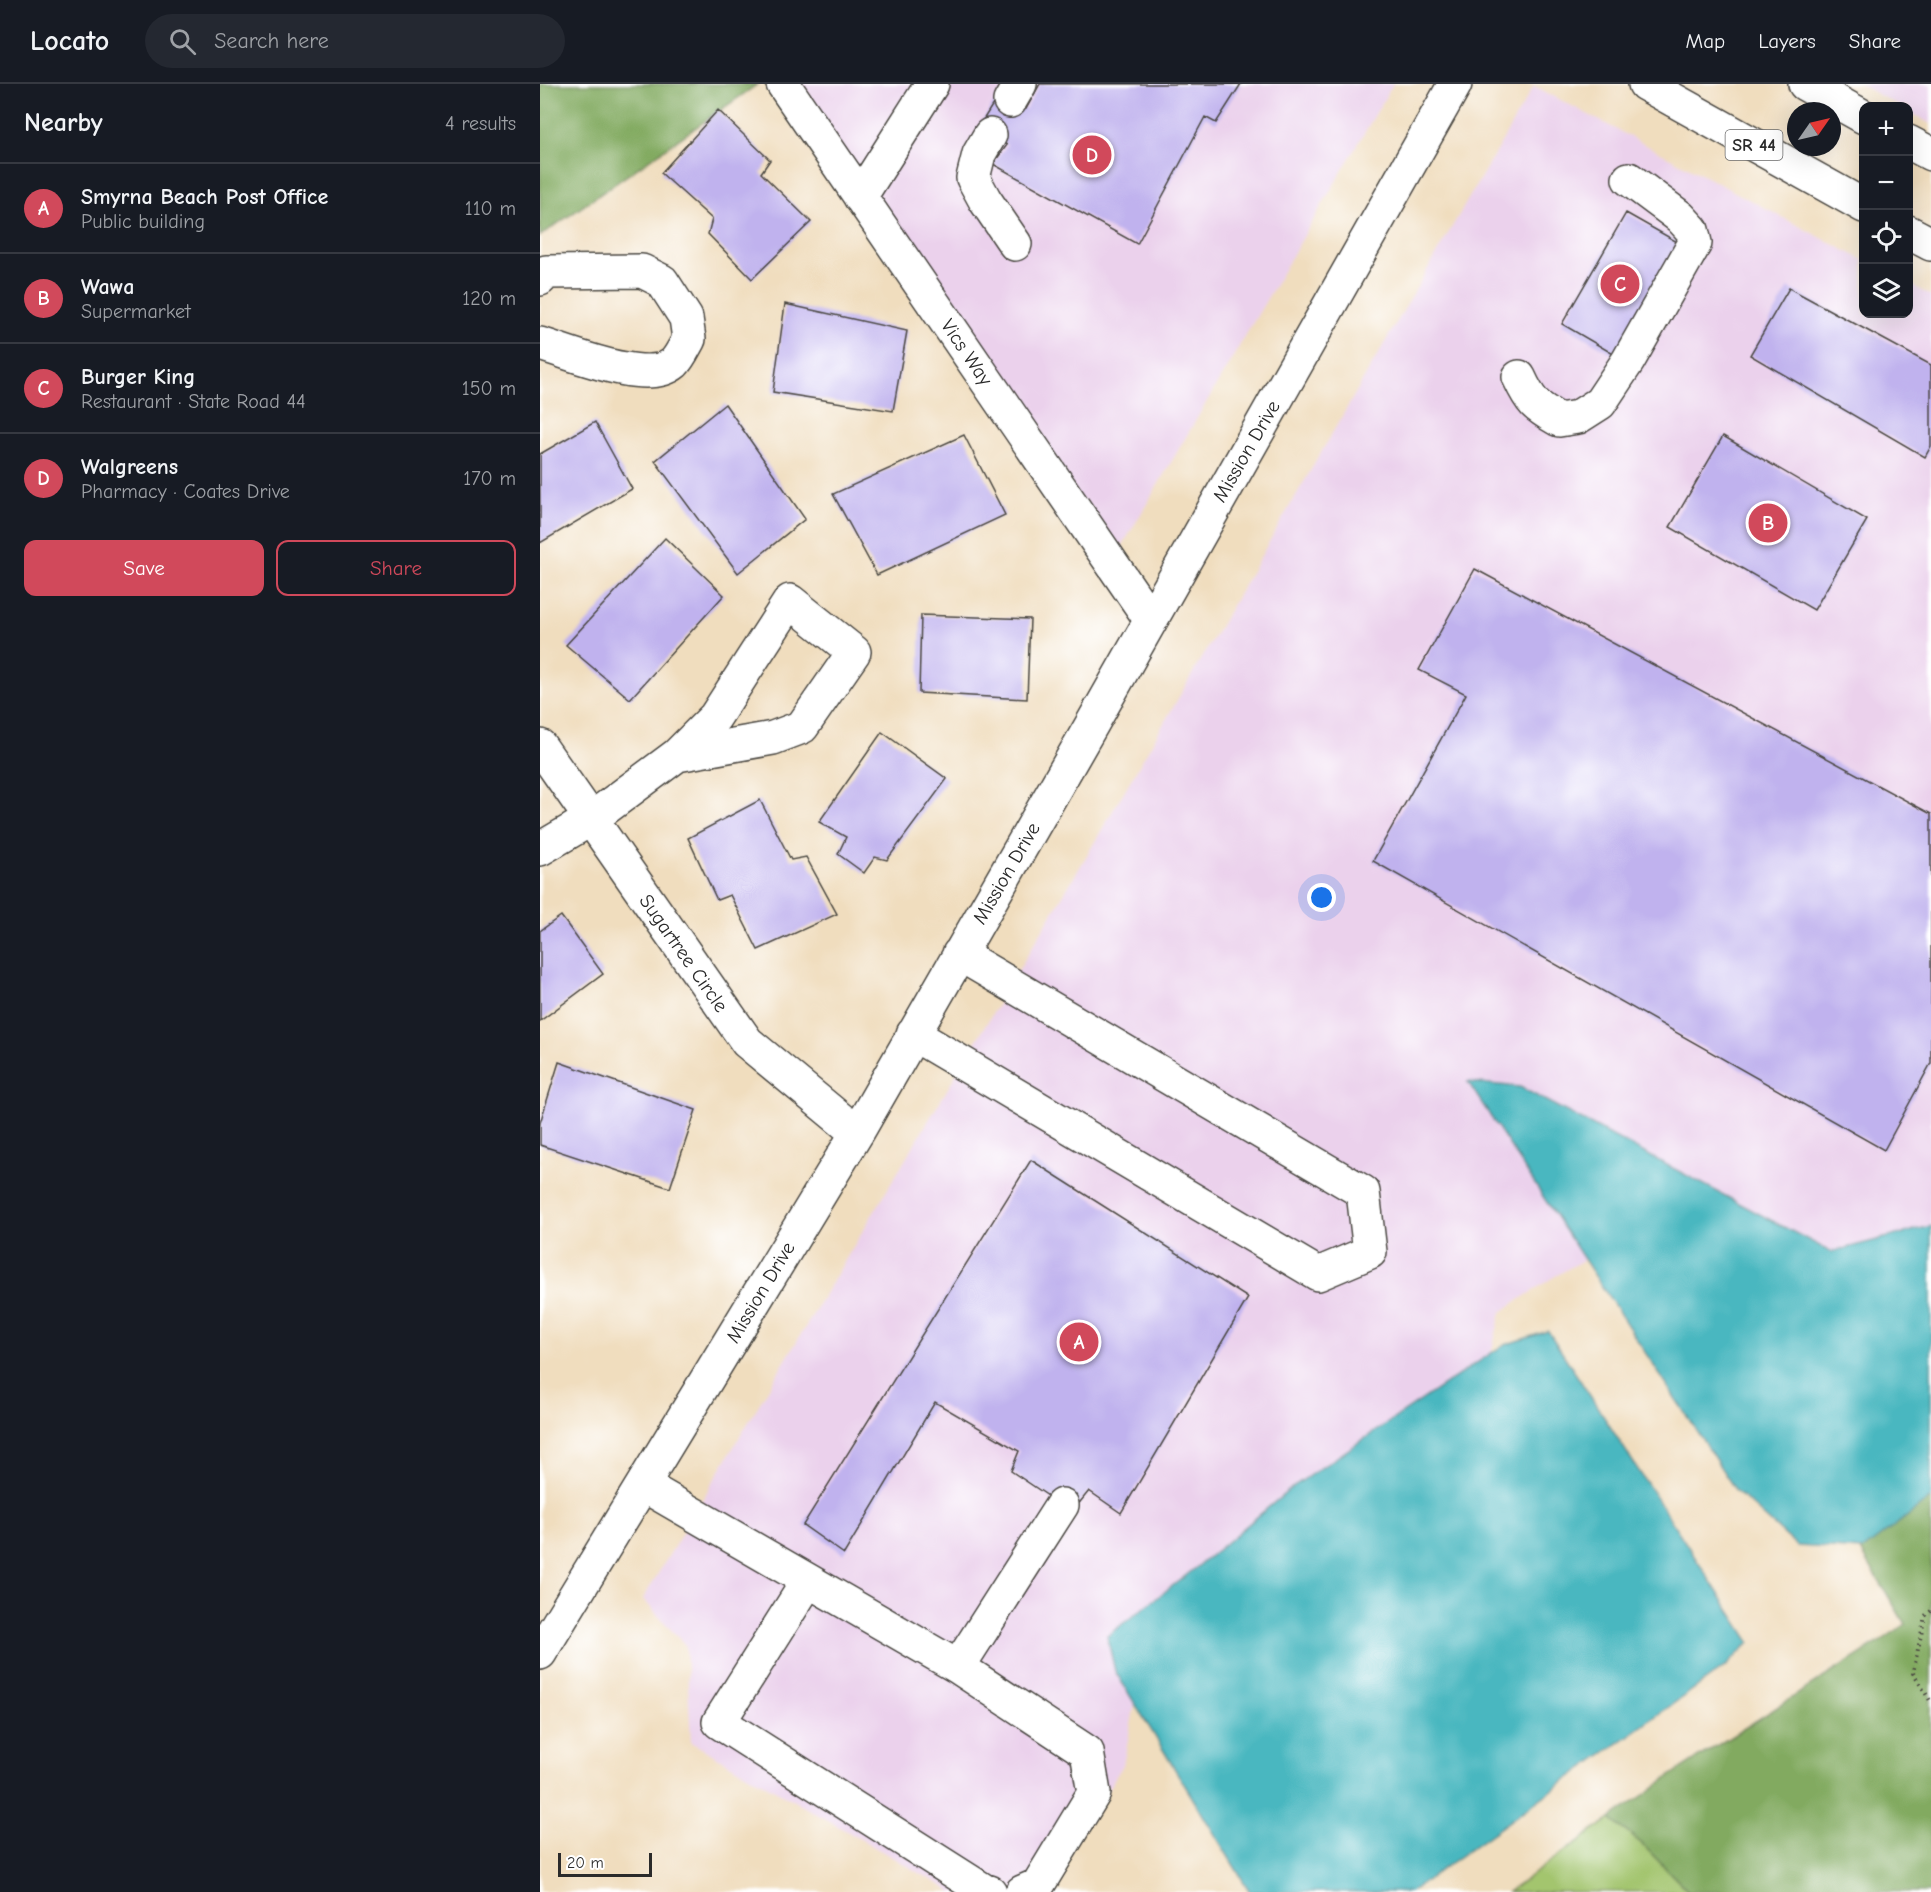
<!DOCTYPE html>
<html lang="en">
<head>
<meta charset="utf-8">
<style>
	:root { --surface:#171b24; --page:#242831; --text:#f1f3f6; --muted:#9ea1a6; --line:#363941; --accent:#d1495b }
	body { margin:0; font-family:"Comic Neue",sans-serif; background:var(--page); color:var(--text) }
	.controls { position:absolute; right:18px; top:18px; display:grid; overflow:hidden; border-radius:12px; box-shadow:0 6px 24px #0002 }
	.controls button { width:54px; height:54px; display:grid; place-items:center; padding:0; border:0; border-bottom:2px solid var(--line); background:var(--surface); color:var(--text); font:30px sans-serif }
	.compass { position:absolute; left:1247px; top:18px; width:54px; height:54px; border-radius:50%; background:var(--surface); box-shadow:0 6px 24px #0002; rotate:56deg }
	.scale { position:absolute; left:18px; bottom:15px; width:94px; box-sizing:border-box; padding-left:6px; border:3px solid #2b2b2b; border-top:0; font-size:16px; line-height:21px; white-space:nowrap; color:#2b2b2b; -webkit-text-stroke:4px #fff; paint-order:stroke }
	.you { position:absolute; left:782px; top:814px; width:21px; height:21px; margin:-15px; border:4px solid #fff; border-radius:50%; background:#1a73e8; box-shadow:0 0 0 9px #1a73e833 }
	.badge { display:grid; place-items:center; width:39px; height:39px; border-radius:50%; background:var(--accent); color:#fff; font-size:20px; font-weight:700 }
	.pin { position:absolute; translate:-50% -50%; border:3px solid #fff; box-shadow:0 2px 6px #0006 }
	.list { margin:0; padding:0; list-style:none }
	h2 { display:flex; justify-content:space-between; align-items:center; height:78px; margin:0; padding:0 24px; font-size:26px }
	h2 small { font-size:20px; font-weight:400; color:var(--muted) }
	.list li { display:grid; grid-template-columns:39px 1fr auto; gap:18px; align-items:center; box-sizing:border-box; height:90px; padding:0 24px; border-top:2px solid var(--line) }
	.list b { display:block; font-size:22px; white-space:nowrap }
	.list p { margin:0; font-size:20px; white-space:nowrap; color:var(--muted) }
	.list em { font-size:20px; font-style:normal; color:var(--muted) }
	.actions { display:flex; gap:12px; padding:18px 24px }
	.actions a { flex:1; padding:14px 0; border:2px solid var(--accent); border-radius:12px; text-align:center; font-size:21px; color:var(--accent) }
	.actions .main { background:var(--accent); color:#fff }
	.icon { flex:none; width:33px; height:33px; fill:none; stroke:currentColor; stroke-width:2; stroke-linecap:round; stroke-linejoin:round }
	.map { position:relative; flex:none; width:1391px; height:1808px; overflow:hidden }
	header { display:flex; align-items:center; gap:36px; box-sizing:border-box; height:84px; padding:0 30px; background:var(--surface); border-bottom:2px solid var(--line) }
	header strong { font-size:28px }
	nav { display:flex; gap:33px; margin-inline-start:auto; font-size:21px }
	.search { width:420px; height:54px; background:var(--page); display:flex; align-items:center; gap:15px; box-sizing:border-box; padding:0 21px; border-radius:33px; color:var(--muted); font-size:22px }
	main { display:flex }
	aside { flex:1; background:var(--surface) }
	.map>svg:first-child { display:block }
</style>
</head>
<body>
<header>
<strong>Locato</strong>
<div class="search"><svg class="icon" aria-label="search" viewBox="0 0 24 24"><circle cx="10" cy="10" r="6"/><path d="M15 15l6 6"/></svg>Search here</div>
<nav><a>Map</a><a>Layers</a><a>Share</a></nav>
</header>
<main>
<aside>
<h2>Nearby<small>4 results</small></h2>
<ul class="list">
<li><span class="badge">A</span><div><b>Smyrna Beach Post Office</b><p>Public building</p></div><em>110 m</em></li>
<li><span class="badge">B</span><div><b>Wawa</b><p>Supermarket</p></div><em>120 m</em></li>
<li><span class="badge">C</span><div><b>Burger King</b><p>Restaurant · State Road 44</p></div><em>150 m</em></li>
<li><span class="badge">D</span><div><b>Walgreens</b><p>Pharmacy · Coates Drive</p></div><em>170 m</em></li>
</ul>
<div class="actions"><a class="main">Save</a><a>Share</a></div>
</aside>
<div class="map">
<svg width="1391" height="1808" viewBox="0 0 1391 1808">
	<rect width="100%" height="100%" fill="#fff"/>
	<filter id="ink" filterUnits="userSpaceOnUse"><feTurbulence type="fractalNoise" baseFrequency=".0167" numOctaves="2"/><feDisplacementMap in="SourceGraphic" scale="12" xChannelSelector="R" yChannelSelector="G"/><feConvolveMatrix kernelMatrix="1 2 1 2 8 2 1 2 1" color-interpolation-filters="sRGB"/></filter>
	<filter id="wash" filterUnits="userSpaceOnUse"><feTurbulence type="fractalNoise" baseFrequency=".008" numOctaves="4" result="noise"/><feDisplacementMap in="SourceGraphic" scale="24" xChannelSelector="R" yChannelSelector="G"/><feGaussianBlur stdDeviation="1.35" result="paint"/><feColorMatrix in="noise" values="0 0 0 0 0 0 0 0 0 0 0 0 0 0 0 0 0 1.4 0 .05"/><feComposite in="paint" operator="in"/></filter>
	<g filter="url(#wash)">
		<rect width="100%" height="100%" fill="#f0ddbe"/>
		<!-- built -->
		<path fill="#ebd1ec" d="M245,0h608l-285,486z
			M1319,0h72v40l-22,-12 -1,-6h-9z
			M994,2l329,174 1,54h44l1,-30 22,12v930l-100,26 -311,-165 -51,-4 116,176 -33,19 -51,34 -10,42 -197,132 -97,81 -89,69 7,35 20,33 -12,61 -80,127h-90l-262,-150 -5,-96 -43,-47 443,-742z"/>
		<!-- green -->
		<path fill="#a3c56e" stroke="#67784c" stroke-width="1.5" d="M1070,1735l31,24 48,49h-181z"/>
		<!-- forest -->
		<path fill="#82aa61" stroke="#566a46" stroke-width="1.5" d="M0,0h218l-218,152z
			M1391,1414v394h-242l-48,-49 -31,-24 73,-52 195,-124 27,-19 -45,-75h3z"/>
		<!-- water -->
		<path fill="#48b7c0" stroke="#3a7176" stroke-width="1.5" d="M928,998l52,5 311,165 100,-26v272l-68,52 -66,-4 -61,-55z
			M1008,1247l202,311 -24,24 -316,226h-160l-135,-221 -8,-35 90,-69 97,-81 208,-140z"/>
		<g id="blocks">
			<!-- building -->
			<path fill="#c0b2ee" d="M500,0h201l-25,39 -11,-6 -68,127 -144,-80 14,-19 -29,-17 20,-32 28,13z
				M178,26l52,50 -9,13 50,49 -59,57 -44,-45 4,-15 -51,-46z
				M1086,129l53,30 -64,112 -53,-31z
				M1249,204l142,77v81l-6,11 -175,-102z
				M245,220l122,27 -14,80 -120,-19z
				M185,320l80,115 -67,54 -83,-112z
				M55,338l37,67 -92,54v-89z
				M424,351l41,80 -128,60 -44,-81z
				M1183,352l144,84 -53,90 -144,-83z
				M125,454l59,57 -94,104 -64,-54z
				M935,485l456,245v249l-47,87 -511,-289 93,-167 -47,-24z
				M381,531l109,4 -3,80 -108,-6z
				M342,648l65,47 -60,81 -12,-3 -11,16 -26,-19 8,-17 -27,-15z
				M220,716l31,60 15,-3 31,57 -79,36 -28,-55 -13,5 -29,-62z
				M21,832l42,58 -63,47v-90z
				M19,978l137,48 -26,78 -130,-43v-22z
				M491,1076l217,138 -127,215 -32,-22 -17,21 -61,-41 8,-20 -84,-49 -91,152 -41,-29z"/>
		</g>
	</g>
	<g filter="url(#ink)">
		<use href="#blocks" fill-opacity="0" stroke="#494641" stroke-width="1.5"/>
		<g fill="none" stroke-linecap="round" stroke-linejoin="round">
			<!-- minor casing -->
			<g stroke="#494641" stroke-width="36">
				<path id="minor" d="M243,0l367,535
					M470,17l10,-17
					M450,51l-11,19 -6,24 12,22 30,44
					M320,113l72,-113
					M0,195l6,-7 96,-1 20,10 24,37 3,21c-4,7 -9,18 -15,24 -27,23 -103,-10 -134,-19
					M979,293c12,26 16,29 40,43l19,-3 22,-14 28,-42 67,-118 -3,-13 -12,-13 -51,-38
					M0,662l207,296 110,91
					M0,765l51,-30 86,-64 38,-38 75,-116 64,51 -52,75 -29,11 -96,17
					M373,950l405,240 52,-22 -7,-60 -404,-238
					M103,1401l315,182 104,-162
					M268,1497l-89,141 264,168 7,2
					M0,1569l317,-520 235,-409 363,-640
					M418,1583l129,85 7,41 -56,92 -16,7"/>
			</g>
			<!-- major casing -->
			<g stroke="#494641" stroke-width="36">
				<path id="major" d="M1105,0l219,122
					M1265,0l59,33
					M1368,58l23,12
					M1368,148l23,12"/>
			</g>
			<!-- path -->
			<path stroke="#494641" stroke-width="4" stroke-dasharray="1.5 4.5" stroke-linecap="butt" d="M1391,1527l-6,5 -12,57 18,29"/>
			<!-- minor -->
			<use href="#minor" stroke="#fff" stroke-width="33"/>
			<!-- major -->
			<use href="#major" stroke="#fff" stroke-width="33"/>
		</g>
	</g>
	<g text-anchor="middle" stroke-width="4.5" stroke-linejoin="round" paint-order="stroke">
		<!-- shield labels -->
		<rect fill="#fff" stroke="#6b6b6b" stroke-width="1.5" x="1185.5" y="46" width="57" height="30" rx="4.5"/>
		<g font-size="18" font-weight="bold" fill="#2b2b2b">
			<text x="1214" y="67">SR 44</text>
		</g>
		<!-- street labels -->
		<g font-size="20" fill="#2b2b2b" stroke="#fff">
			<text transform="translate(427 268) rotate(56)" y="7">Vics Way</text>
			<text transform="translate(706 367) rotate(-60)" y="7">Mission Drive</text>
			<text transform="translate(466 789) rotate(-60)" y="7">Mission Drive</text>
			<text transform="translate(144 869) rotate(55)" y="7">Sugartree Circle</text>
			<text transform="translate(220 1208) rotate(-59)" y="7">Mission Drive</text>
		</g>
	</g>
</svg>
<div class="controls">
<button>+</button>
<button>−</button>
<button><svg class="icon" aria-label="locate" viewBox="0 0 24 24"><circle cx="12" cy="12" r="6"/><path d="M12 2v4M12 18v4M2 12h4M18 12h4"/></svg></button>
<button><svg class="icon" aria-label="layers" viewBox="0 0 24 24"><path d="M12 4l9 5-9 5-9-5zM3 14l9 5 9-5"/></svg></button>
</div>
<svg class="compass" viewBox="-18 -18 36 36"><path d="M0-13l5 13h-10z" fill="#e53935"/><path d="M0 13l5-13h-10z" fill="#9ea1a6"/></svg>
<div class="scale">20 m</div>
<div class="you"></div>
<div class="pin badge" style="left:539px;top:1258px">A</div>
<div class="pin badge" style="left:1228px;top:439px">B</div>
<div class="pin badge" style="left:1080px;top:200px">C</div>
<div class="pin badge" style="left:552px;top:71px">D</div>
</div>
</main>
</body>
</html>
